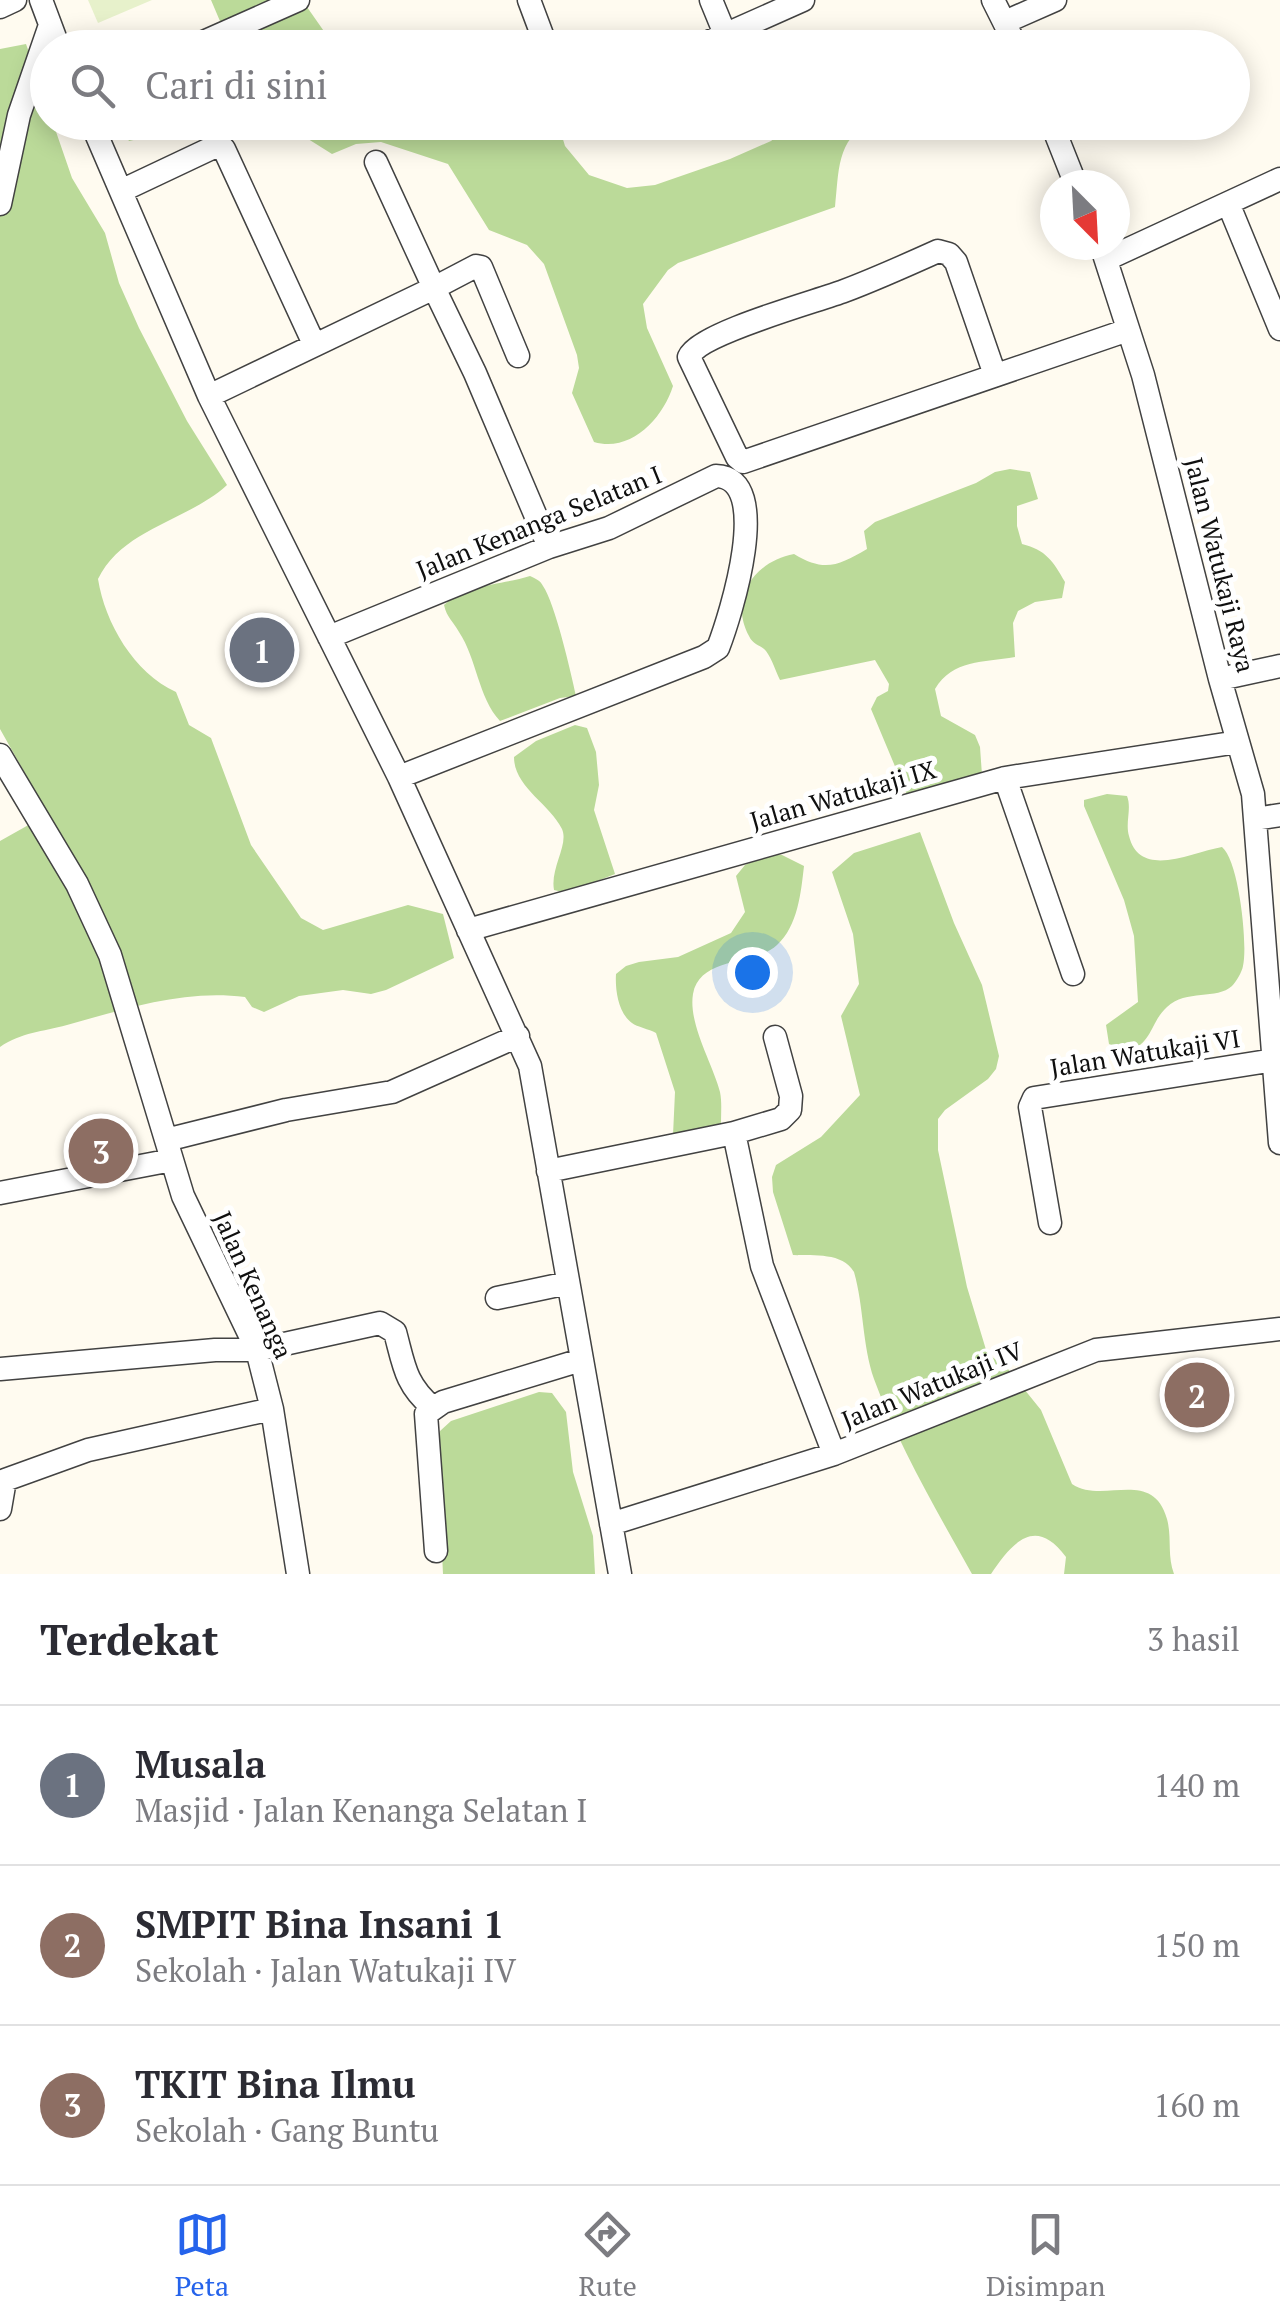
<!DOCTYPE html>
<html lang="id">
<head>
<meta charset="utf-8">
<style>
	:root { --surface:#fff; --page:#f7f7f7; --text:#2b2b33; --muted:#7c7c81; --line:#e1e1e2; --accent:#2563eb }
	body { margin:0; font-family:"PT Serif",serif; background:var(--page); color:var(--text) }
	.compass { position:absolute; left:1040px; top:170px; width:90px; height:90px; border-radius:50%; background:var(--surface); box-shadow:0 5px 25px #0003; rotate:156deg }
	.you { position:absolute; left:752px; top:972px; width:35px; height:35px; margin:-25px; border:8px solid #fff; border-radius:50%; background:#1a73e8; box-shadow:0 0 0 15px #1a73e833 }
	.badge { display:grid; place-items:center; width:65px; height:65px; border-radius:50%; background:var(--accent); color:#fff; font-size:32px; font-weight:700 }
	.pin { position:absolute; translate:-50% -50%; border:5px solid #fff; box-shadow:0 2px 10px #0006 }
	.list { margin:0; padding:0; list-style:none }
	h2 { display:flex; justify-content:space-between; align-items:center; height:130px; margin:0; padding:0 40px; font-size:42px }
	h2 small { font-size:32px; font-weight:400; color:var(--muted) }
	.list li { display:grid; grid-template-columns:65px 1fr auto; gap:30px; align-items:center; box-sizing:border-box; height:160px; padding:0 40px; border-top:2px solid var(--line) }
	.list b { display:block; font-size:38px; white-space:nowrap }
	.list p { margin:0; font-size:32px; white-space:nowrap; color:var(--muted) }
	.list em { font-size:32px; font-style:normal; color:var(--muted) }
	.icon { flex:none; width:55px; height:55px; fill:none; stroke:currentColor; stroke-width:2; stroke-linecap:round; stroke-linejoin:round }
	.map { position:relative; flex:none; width:1280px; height:1574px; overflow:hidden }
	.search { position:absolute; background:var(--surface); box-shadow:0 5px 25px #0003; left:30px; right:30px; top:30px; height:110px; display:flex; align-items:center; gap:25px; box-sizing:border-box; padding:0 35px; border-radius:55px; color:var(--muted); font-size:38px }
	.sheet { height:610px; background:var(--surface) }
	nav { display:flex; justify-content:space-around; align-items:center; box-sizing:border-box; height:140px; border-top:2px solid var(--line); background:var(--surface); font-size:28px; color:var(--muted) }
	nav a { display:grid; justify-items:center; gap:5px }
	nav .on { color:var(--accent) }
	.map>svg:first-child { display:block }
</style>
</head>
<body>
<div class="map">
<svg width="1280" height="1574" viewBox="0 0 1280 1574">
	<rect width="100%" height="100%" fill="#fffbf0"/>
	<!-- forest -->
	<path fill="#bbda99" d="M211,0h84l12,7 28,40h-104z
		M26,44l21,60 1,18 5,1 19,55 33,55 14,50 20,45 48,93 40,64c-39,36 -104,43 -129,94 7,44 36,94 78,113l13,33 22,13 40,107 50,73 22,12 85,-25 35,9 11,44 -68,32 -15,4 -28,-4 -44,6 -35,16 -12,-5 -7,-10c-61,-8 -120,12 -178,28 -25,7 -45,7 -67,22v-206l48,-27 -48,-85v-680z
		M124,123v-1l86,1 -81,18 -6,-10z
		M275,123h283l7,23 24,29 38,13 28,-3 75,-26 41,-18 22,-18h78c-35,15 -32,50 -36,84l-157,56 -10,7 -25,34 4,24 26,58c-10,32 -42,67 -79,56l-22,-49 7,-25 -2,-13 -33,-91 -17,-19 -38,-15 -41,-66 -67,-22 -25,2 -24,10 -43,-27z
		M1010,469l20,3 8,27 -21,7v20l5,18c24,6 31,17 43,38l-3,16 -27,4 -17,9 -5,12 2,34c-32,6 -62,2 -80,32l6,27 34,19 5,12 2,28 -75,20 -36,-86 6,-12 11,-6 1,-7 -14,-24 -95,20c-4,-8 -8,-21 -14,-29 -5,-6 -13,-6 -17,-15 -21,-39 7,-75 45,-82 31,19 45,11 73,-5l-3,-18 11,-9 101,-39 19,-11z
		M530,576c6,3 10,4 13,10 12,17 28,87 33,110l-16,2 -60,23c-22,-24 -23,-62 -41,-89 -6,-11 -12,-14 -15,-27 22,-21 58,-20 86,-29z
		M575,725l12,3 9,24 3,33 -5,25 21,64 -48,19 -13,-3c-4,-22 15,-45 8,-61 -13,-26 -48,-42 -48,-72l22,-16z
		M1107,794l20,2c5,13 -2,26 2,40 11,44 63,16 93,11 17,14 26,98 21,119 -1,6 -7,16 -11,20 -15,14 -46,3 -65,21 -18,17 -13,34 -39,45l-19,-8 -3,-19 32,-23 -4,-66 -10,-36 -40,-94v-6z
		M920,832l34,91 28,62 17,71 -3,13 -8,10 -43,31 -7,9v31l29,137 20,66 21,16 33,41 31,74c31,21 80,-17 95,35 5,18 0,36 7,55h-110l2,-17c-31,-42 -54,-14 -75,17h-19c-34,-61 -74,-129 -98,-195 -12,-35 -10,-72 -20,-107 -12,-20 -39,-16 -61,-17l-20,-63 -1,-15 4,-12 45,-28 39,-42 -19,-79 18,-32 -6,-50 -21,-62 22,-19z
		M769,854l13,1 22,11c-3,26 -6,60 -27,79 -22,21 -77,11 -84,49 -5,30 20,70 27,98 2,10 1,20 1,31l-35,15 -13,-3 2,-43 -19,-59c-7,-4 -19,-6 -24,-10 -14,-10 -17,-34 -16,-49l10,-8 13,-4 39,-5 53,-24 14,-21 -9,-36 9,-11z
		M539,1392l13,1 14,19 7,60 20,64 2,38h-152l-6,-130 3,-13 11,-10z"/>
	<!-- pitch -->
	<path fill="#e7f1cb" d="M88,0h64l-54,23z"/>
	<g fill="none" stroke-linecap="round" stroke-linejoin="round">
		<!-- street casing -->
		<g stroke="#424242" stroke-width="25">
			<path id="street" d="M41,0l18,48
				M529,0l18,48
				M711,0l14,34
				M993,0l24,48
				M0,7l15,-7
				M1005,22l50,-22
				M190,48l108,-48
				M695,48l108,-48
				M91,122l118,274 190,381 131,289 90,508
				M1051,122l25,63
				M376,162l58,126 42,-22 5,1 37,89
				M123,190l91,-43 10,2 90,195
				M1228,203l52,126
				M0,204l19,-89 31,-90
				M1101,245l42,130 77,304 33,115 27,349
				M1107,259l173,-80
				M995,375l-39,-113 -7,-8 -11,-3c-31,14 -62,28 -94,40 -29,11 -145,42 -155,66l48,100 6,5 385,-132
				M209,396l225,-108 41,85 74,174
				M329,637l220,-90 60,-19 107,-52c59,1 14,141 2,172l-14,9 -305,120
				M1220,679l60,-13
				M0,755l77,129 33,71 73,241 74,154 15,59 26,165
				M1005,778l68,196
				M1255,819l25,-4
				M468,930l537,-152 233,-36
				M734,1133l47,-14 9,-9 1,-14 -16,-59
				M166,1140l120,-30 106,-18 126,-56
				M548,1171l186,-38 28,133 72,188
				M0,1193l172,-33
				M1050,1223l-20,-116 4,-9 240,-38
				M497,1298l71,-15
				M0,1369l215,-19h42l123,-27 15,9c9,33 10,52 37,75
				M0,1509l5,-29 83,-30 184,-41
				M611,1524l223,-70 262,-104 184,-21
				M436,1551l-10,-137 17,-12 138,-42"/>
		</g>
		<!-- street -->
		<use href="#street" stroke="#fff" stroke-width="22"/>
	</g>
	<g text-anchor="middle" stroke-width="10" stroke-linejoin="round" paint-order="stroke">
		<!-- street labels -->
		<g font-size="25" fill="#0f0f0f" stroke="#fff">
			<text transform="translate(539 522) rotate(-22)" y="9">Jalan Kenanga Selatan I</text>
			<text transform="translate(1220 565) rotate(76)" y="9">Jalan Watukaji Raya</text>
			<text transform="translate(843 795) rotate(-16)" y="9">Jalan Watukaji IX</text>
			<text transform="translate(1145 1053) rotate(-9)" y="9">Jalan Watukaji VI</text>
			<text transform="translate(253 1285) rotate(66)" y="9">Jalan Kenanga</text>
			<text transform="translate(932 1385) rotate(-22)" y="9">Jalan Watukaji IV</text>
		</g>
	</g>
</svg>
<svg class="compass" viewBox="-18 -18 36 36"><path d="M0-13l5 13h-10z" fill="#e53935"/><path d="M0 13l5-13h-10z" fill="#7c7c81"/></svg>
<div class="you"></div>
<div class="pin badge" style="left:262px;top:650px;background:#6b7280">1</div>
<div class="pin badge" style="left:1197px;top:1395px;background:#8d6e63">2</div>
<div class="pin badge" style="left:101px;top:1151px;background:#8d6e63">3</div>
<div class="search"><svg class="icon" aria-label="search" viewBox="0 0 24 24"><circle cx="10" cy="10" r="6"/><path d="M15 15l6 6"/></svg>Cari di sini</div>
</div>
<section class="sheet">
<h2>Terdekat<small>3 hasil</small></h2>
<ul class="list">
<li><span class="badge" style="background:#6b7280">1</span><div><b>Musala</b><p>Masjid · Jalan Kenanga Selatan I</p></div><em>140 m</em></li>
<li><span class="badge" style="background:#8d6e63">2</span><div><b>SMPIT Bina Insani 1</b><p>Sekolah · Jalan Watukaji IV</p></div><em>150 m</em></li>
<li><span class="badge" style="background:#8d6e63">3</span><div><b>TKIT Bina Ilmu</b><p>Sekolah · Gang Buntu</p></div><em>160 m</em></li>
</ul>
</section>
<nav>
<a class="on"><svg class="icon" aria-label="map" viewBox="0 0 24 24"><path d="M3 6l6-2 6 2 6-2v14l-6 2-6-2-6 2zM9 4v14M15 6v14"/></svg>Peta</a>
<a><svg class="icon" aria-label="directions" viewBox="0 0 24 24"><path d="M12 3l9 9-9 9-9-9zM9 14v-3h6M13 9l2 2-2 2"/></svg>Rute</a>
<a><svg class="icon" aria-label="saved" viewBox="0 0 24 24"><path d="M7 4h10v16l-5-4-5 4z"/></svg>Disimpan</a>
</nav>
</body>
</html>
